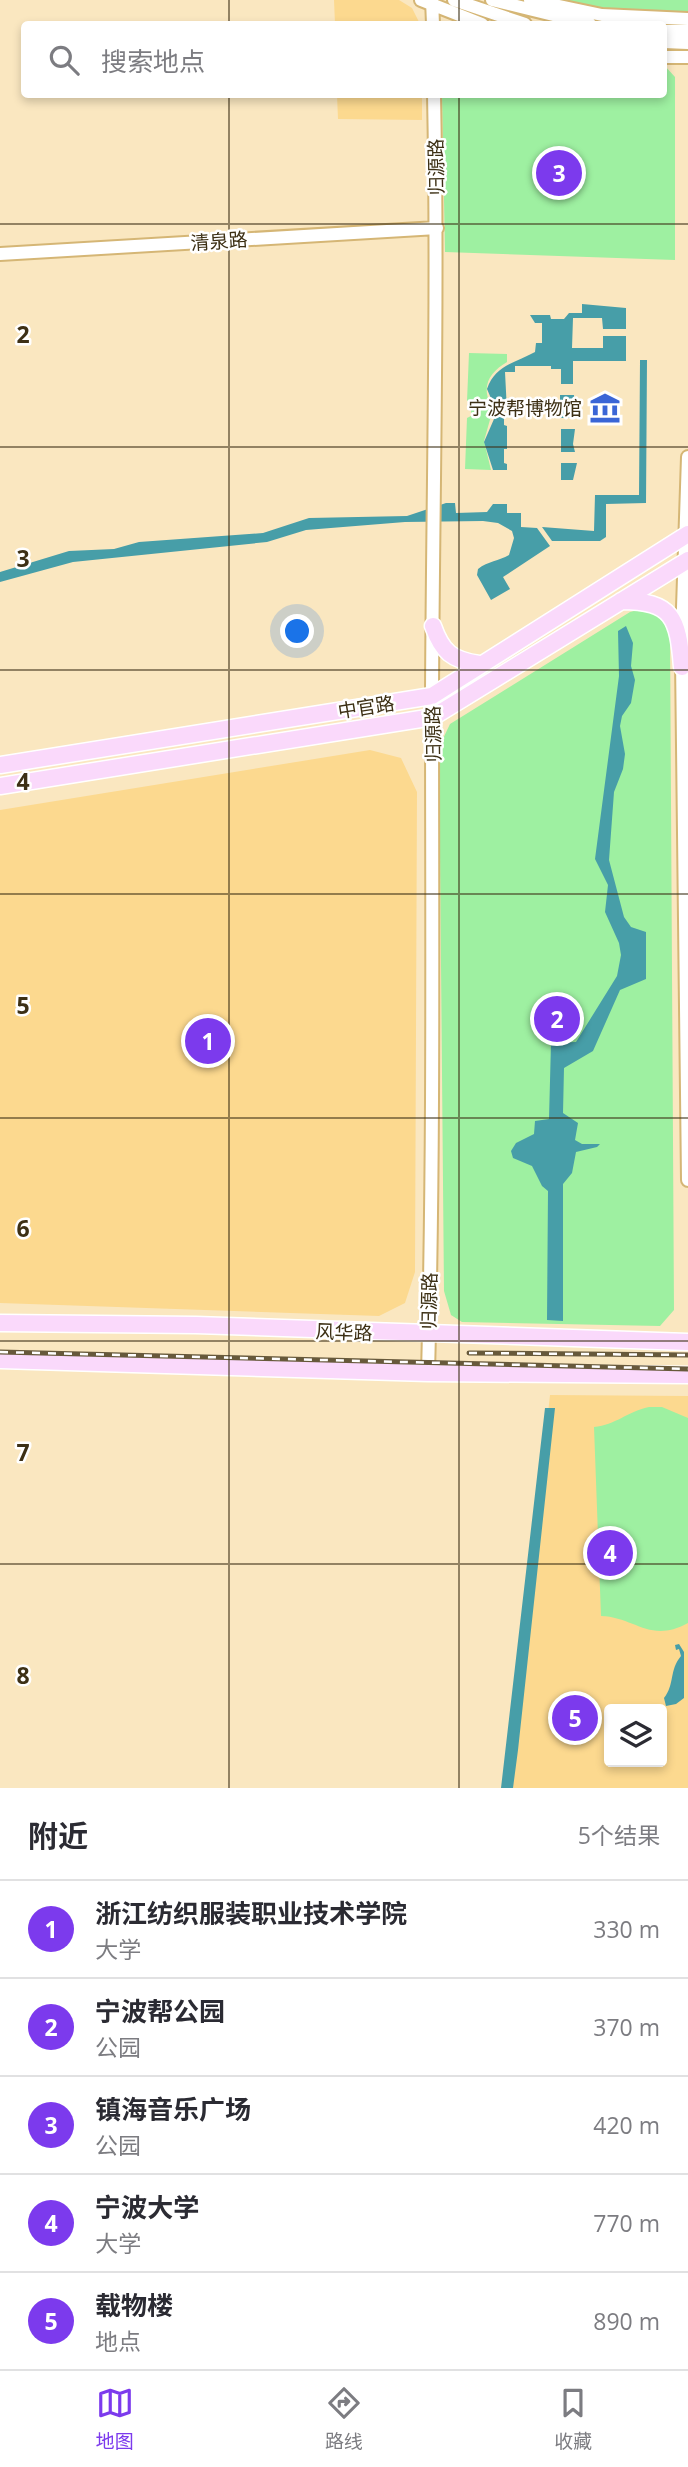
<!DOCTYPE html>
<html lang="zh">
<head>
<meta charset="utf-8">
<style>
	:root { --surface:#fff; --page:#f7f7f7; --text:#2b2b33; --muted:#7c7c81; --line:#e1e1e2; --accent:#7c3aed }
	body { margin:0; font-family:"Open Sans","Noto Sans SC",sans-serif; background:var(--page); color:var(--text) }
	.controls { position:absolute; right:21px; bottom:21px; display:grid; overflow:hidden; border-radius:7px; box-shadow:0 4px 10px #0003 }
	.controls button { width:63px; height:63px; display:grid; place-items:center; padding:0; border:0; border-bottom:2px solid var(--line); background:var(--surface); color:var(--text); font:35px sans-serif }
	.you { position:absolute; left:298px; top:632px; width:24px; height:24px; margin:-18px; border:5px solid #fff; border-radius:50%; background:#1a73e8; box-shadow:0 0 0 10px #1a73e833 }
	.badge { display:grid; place-items:center; width:46px; height:46px; border-radius:50%; background:var(--accent); color:#fff; font-size:23px; font-weight:700 }
	.pin { position:absolute; translate:-50% -50%; border:4px solid #fff; box-shadow:0 2px 7px #0006 }
	.list { margin:0; padding:0; list-style:none }
	h2 { display:flex; justify-content:space-between; align-items:center; height:91px; margin:0; padding:0 28px; font-size:30px }
	h2 small { font-size:23px; font-weight:400; color:var(--muted) }
	.list li { display:grid; grid-template-columns:46px 1fr auto; gap:21px; align-items:center; box-sizing:border-box; height:98px; padding:0 28px; border-top:2px solid var(--line) }
	.list b { display:block; font-size:26px; white-space:nowrap }
	.list p { margin:0; font-size:23px; white-space:nowrap; color:var(--muted) }
	.list em { font-size:23px; font-style:normal; color:var(--muted) }
	.icon { flex:none; width:38px; height:38px; fill:none; stroke:currentColor; stroke-width:2; stroke-linecap:round; stroke-linejoin:round }
	.map { position:relative; flex:none; width:688px; height:1788px; overflow:hidden }
	.search { position:absolute; background:var(--surface); box-shadow:0 4px 10px #0003; left:21px; right:21px; top:21px; height:77px; display:flex; align-items:center; gap:18px; box-sizing:border-box; padding:0 24px; border-radius:7px; color:var(--muted); font-size:26px }
	.sheet { height:581px; background:var(--surface) }
	nav { display:flex; justify-content:space-around; align-items:center; box-sizing:border-box; height:98px; border-top:2px solid var(--line); background:var(--surface); font-size:19px; color:var(--muted) }
	nav a { display:grid; justify-items:center; gap:4px }
	nav .on { color:var(--accent) }
	.map>svg:first-child { display:block }
</style>
</head>
<body>
<div class="map">
<svg width="688" height="1788" viewBox="0 0 688 1788">
	<rect width="100%" height="100%" fill="#fae7c0"/>
	<!-- built -->
	<path fill="#fcd98f" fill-rule="evenodd" d="M334,0h65l13,8 8,16h-85z
		M337,95h85v25l-84,-1z
		M370,750l31,8 16,34 -2,480 -10,31 -26,13 -379,-13v-493z
		M550,1395l138,1v392h-181zM609,1709h53v53h-53z"/>
	<!-- green -->
	<path fill="#9ef0a1" d="M547,0h141v14l-89,-4z
		M664,65l11,12v183l-230,-8 -3,-157 222,-1z
		M469,353l38,1v8c-15,9 -25,21 -18,39h-22z
		M471,408l22,1 -9,32 7,29 -26,-1 2,-51 4,-2z
		M646,608l15,4 9,19 4,679 -14,16 -198,-4 -11,-7 -7,-24 -5,-544 11,-23 180,-112z
		M649,1407h13l26,11v205c-38,21 -53,-6 -87,-7l-7,-189c22,-2 32,-15 55,-20z"/>
	<!-- water -->
	<path fill="#479ea8" d="M582,304l44,4v21h-23l-1,-11h-29l-1,30h31v-12h23v25h-53v23h-12v-15h-10v-3h-36v6h-10l2,39h-3v14l3,1v23h-3v14l3,1v6h-14l-9,-28 10,-23 -1,-16 -6,-14c8,-24 28,-26 48,-37l1,-9h6v-20h-7l-5,-8h20l1,4h13l5,-6h13z
		M640,360h7l-1,143 -40,1v33l-6,4h-48l-10,-14 52,4 1,-36h44z
		M560,395h14l1,23h-15z
		M561,429h14l-2,15 2,8h-14z
		M561,463h16l-4,17h-12z
		M446,503h9l1,10 31,-1 6,-8h14v9h14v14l16,1 13,18 -47,31 7,12 -19,11 -14,-25 1,-6c10,-8 21,-8 31,-14l5,-17 -2,-7 -14,-8 -15,-2 -78,1 -99,8 -39,12 -194,20 -73,20v-10l69,-21 45,-2 25,-7 124,-9 46,-15 98,-2z
		M626,626l7,17 -2,23 4,14 -4,23 -9,13 -2,10 5,28 -2,15 -9,23 -5,68 15,57 7,10 15,5v47l-26,11 -27,61 -29,17 -1,45 15,10 -3,17 7,4h18l-3,3 -21,5 -4,21 -9,11v137l-16,-1 1,-129 -6,-5 -10,-20 -19,-8 -2,-7 5,-8 18,-9 1,-13 14,-2 2,-76 25,-1 41,-66 4,-21 -2,-12 -14,-31 3,-27 -13,-26 24,-183 -1,-45z
		M545,1408h10l-37,342 -5,38h-12z
		M679,1644l5,8v46l-8,6 -10,2 -2,-8c11,-14 5,-28 17,-42l-2,-7 -3,1 -1,-5z"/>
	<g fill="none" stroke-linecap="round" stroke-linejoin="round">
		<!-- tertiary casing -->
		<g stroke="#d5b675" stroke-width="16">
			<path id="tertiary" d="M421,0l61,24
				M432,0l1,24
				M454,0l71,24
				M492,0l98,24
				M530,0l72,15 86,4
				M664,31h24
				M664,42l24,1
				M664,57h24
				M0,254l437,-26
				M682,638l6,-181
				M682,659l6,521
				M428,1373c6,-227 4,-454 4,-681 1,-199 6,-398 2,-598"/>
		</g>
		<!-- primary casing -->
		<g stroke="#fff" stroke-width="19">
			<path id="primary" d="M621,601c52,0 57,17 61,66
				M433,626c9,26 19,34 46,38
				M0,765l432,-69 256,-162
				M0,786l433,-69 255,-157
				M0,1323l196,2 492,17
				M0,1360l428,13 260,2"/>
		</g>
		<!-- tertiary -->
		<use href="#tertiary" stroke="#fff" stroke-width="12"/>
		<!-- primary -->
		<use href="#primary" stroke="#fad9fb" stroke-width="16"/>
		<!-- rail casing -->
		<g stroke="#67593b" stroke-width="5">
			<path id="rail" d="M0,1352l688,17
				M469,1353l219,2"/>
		</g>
		<!-- rail -->
		<use href="#rail" stroke="#fff" stroke-width="2.5" stroke-dasharray="8" stroke-linecap="butt"/>
	</g>
	<!-- grid -->
	<path fill="none" stroke="#3d3015" stroke-width="2" stroke-opacity="0.55" d="M229,0v24M459,0v24M229,94v1694M459,94v1694M0,224h688M0,447h688M0,670h688M0,894h688M0,1118h688M0,1341h688M0,1564h688"/>
	<!-- icons -->
	<defs>
		<g id="museum-bare" transform="scale(2.415)"><path d="M0-6L6-3V-2H-6V-3ZM-5-1h2V3h-2ZM-1-1h2V3h-2ZM3-1h2V3H3ZM-6 4H6V6H-6Z" fill="#3a65d6" stroke="#fff" stroke-width="2.5" paint-order="stroke"/></g>
	</defs>
	<g fill-rule="evenodd">
		<use href="#museum-bare" x="605" y="408"/>
	</g>
	<g text-anchor="middle" stroke-width="5" stroke-linejoin="round" paint-order="stroke">
		<!-- street labels -->
		<g font-size="19" fill="#3d3015" stroke="#fff">
			<text transform="translate(436 167) rotate(-91)" y="7">归源路</text>
			<text transform="translate(219 241) rotate(-4)" y="7">清泉路</text>
			<text transform="translate(366 707) rotate(-9)" y="7">中官路</text>
			<text transform="translate(433 734) rotate(-91)" y="7">归源路</text>
			<text transform="translate(429 1301) rotate(-89)" y="7">归源路</text>
			<text transform="translate(344 1332) rotate(2)" y="7">风华路</text>
		</g>
		<!-- poi labels -->
		<g font-size="19" fill="#3d3015" stroke="#fff" text-anchor="end">
			<text x="582" y="415">宁波帮博物馆</text>
		</g>
	</g>
	<g font-size="23" text-anchor="middle" font-weight="bold" fill="#3d3015" stroke="#fff" stroke-width="5" stroke-linejoin="round" paint-order="stroke">
		<text x="23" y="343">2</text>
		<text x="23" y="567">3</text>
		<text x="23" y="790">4</text>
		<text x="23" y="1014">5</text>
		<text x="23" y="1237">6</text>
		<text x="23" y="1461">7</text>
		<text x="23" y="1684">8</text>
	</g>
</svg>
<div class="controls">
<button><svg class="icon" aria-label="layers" viewBox="0 0 24 24"><path d="M12 4l9 5-9 5-9-5zM3 14l9 5 9-5"/></svg></button>
</div>
<div class="you"></div>
<div class="pin badge" style="left:208px;top:1041px">1</div>
<div class="pin badge" style="left:557px;top:1019px">2</div>
<div class="pin badge" style="left:559px;top:173px">3</div>
<div class="pin badge" style="left:610px;top:1553px">4</div>
<div class="pin badge" style="left:575px;top:1718px">5</div>
<div class="search"><svg class="icon" aria-label="search" viewBox="0 0 24 24"><circle cx="10" cy="10" r="6"/><path d="M15 15l6 6"/></svg>搜索地点</div>
</div>
<section class="sheet">
<h2>附近<small>5个结果</small></h2>
<ul class="list">
<li><span class="badge">1</span><div><b>浙江纺织服装职业技术学院</b><p>大学</p></div><em>330 m</em></li>
<li><span class="badge">2</span><div><b>宁波帮公园</b><p>公园</p></div><em>370 m</em></li>
<li><span class="badge">3</span><div><b>镇海音乐广场</b><p>公园</p></div><em>420 m</em></li>
<li><span class="badge">4</span><div><b>宁波大学</b><p>大学</p></div><em>770 m</em></li>
<li><span class="badge">5</span><div><b>载物楼</b><p>地点</p></div><em>890 m</em></li>
</ul>
</section>
<nav>
<a class="on"><svg class="icon" aria-label="map" viewBox="0 0 24 24"><path d="M3 6l6-2 6 2 6-2v14l-6 2-6-2-6 2zM9 4v14M15 6v14"/></svg>地图</a>
<a><svg class="icon" aria-label="directions" viewBox="0 0 24 24"><path d="M12 3l9 9-9 9-9-9zM9 14v-3h6M13 9l2 2-2 2"/></svg>路线</a>
<a><svg class="icon" aria-label="saved" viewBox="0 0 24 24"><path d="M7 4h10v16l-5-4-5 4z"/></svg>收藏</a>
</nav>
</body>
</html>
